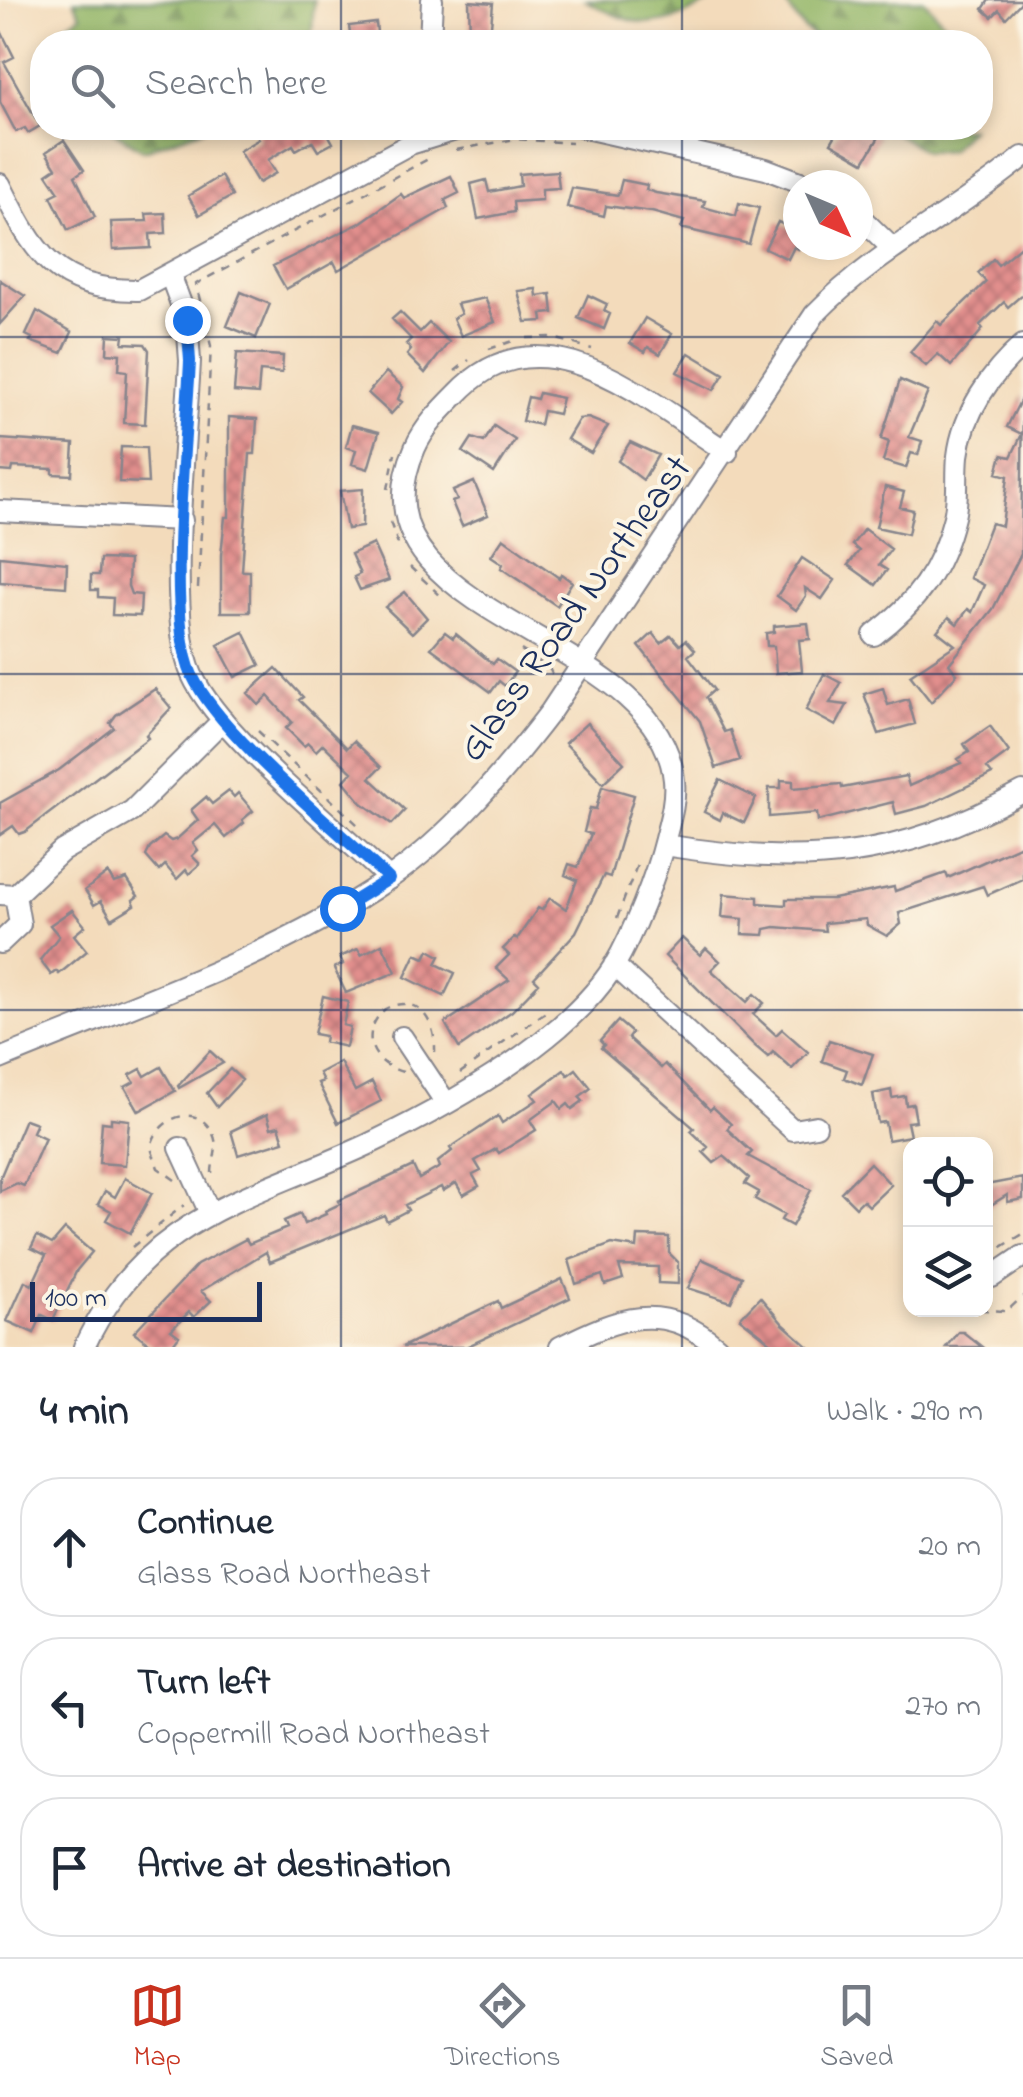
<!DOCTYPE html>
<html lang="en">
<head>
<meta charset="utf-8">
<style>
	:root { --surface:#fff; --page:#f2f2f3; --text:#1f2937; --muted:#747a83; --line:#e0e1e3; --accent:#c8321e }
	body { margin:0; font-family:"Indie Flower",sans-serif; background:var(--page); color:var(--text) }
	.controls { position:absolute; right:30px; bottom:30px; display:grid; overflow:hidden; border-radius:20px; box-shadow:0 5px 15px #0003 }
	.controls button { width:90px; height:90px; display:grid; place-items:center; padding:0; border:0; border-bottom:2px solid var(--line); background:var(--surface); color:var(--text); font:50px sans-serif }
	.compass { position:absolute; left:783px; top:170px; width:90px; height:90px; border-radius:50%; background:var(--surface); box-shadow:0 5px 15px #0003; rotate:134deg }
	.scale { position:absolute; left:30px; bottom:25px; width:232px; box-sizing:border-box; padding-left:10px; border:5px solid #1b2f5e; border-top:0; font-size:28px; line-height:35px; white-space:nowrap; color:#1b2f5e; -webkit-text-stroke:8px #fcf5e5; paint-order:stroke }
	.stop { position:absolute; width:30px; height:30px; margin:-22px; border:8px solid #1a73e8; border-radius:50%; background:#fff }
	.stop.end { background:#1a73e8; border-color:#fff; box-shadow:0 2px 10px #0008 }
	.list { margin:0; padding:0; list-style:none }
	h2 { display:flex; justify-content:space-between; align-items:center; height:130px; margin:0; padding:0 40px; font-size:42px }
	h2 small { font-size:32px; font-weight:400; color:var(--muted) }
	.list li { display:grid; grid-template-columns:65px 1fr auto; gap:30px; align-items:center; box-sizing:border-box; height:140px; margin:0 20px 20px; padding:0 20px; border:2px solid var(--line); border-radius:40px }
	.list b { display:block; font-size:38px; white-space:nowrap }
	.list p { margin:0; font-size:32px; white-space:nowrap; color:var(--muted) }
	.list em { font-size:32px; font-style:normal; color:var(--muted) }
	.icon { flex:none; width:55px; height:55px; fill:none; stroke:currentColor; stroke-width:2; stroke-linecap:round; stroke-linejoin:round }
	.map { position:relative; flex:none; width:1023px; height:1347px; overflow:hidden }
	.search { position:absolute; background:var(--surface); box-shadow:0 5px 15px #0003; left:30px; right:30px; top:30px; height:110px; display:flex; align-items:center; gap:25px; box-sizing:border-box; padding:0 35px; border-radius:40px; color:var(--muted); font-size:38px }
	.sheet { height:610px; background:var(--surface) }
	nav { display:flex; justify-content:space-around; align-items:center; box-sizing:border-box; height:140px; border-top:2px solid var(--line); background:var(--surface); font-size:28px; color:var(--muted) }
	nav a { display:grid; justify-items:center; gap:5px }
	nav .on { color:var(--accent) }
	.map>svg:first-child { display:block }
</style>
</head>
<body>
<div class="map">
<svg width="1023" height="1347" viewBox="0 0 1023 1347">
	<defs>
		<pattern id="forest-firs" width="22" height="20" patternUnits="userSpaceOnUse" patternTransform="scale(2.5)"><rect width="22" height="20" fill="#95b76b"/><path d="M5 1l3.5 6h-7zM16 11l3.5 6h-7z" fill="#79955b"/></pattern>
		<pattern id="building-cross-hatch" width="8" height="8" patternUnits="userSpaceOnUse" patternTransform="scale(2.5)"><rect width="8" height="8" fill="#e28f8d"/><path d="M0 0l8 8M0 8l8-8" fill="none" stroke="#b67576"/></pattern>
	</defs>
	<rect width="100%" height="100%" fill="#fcf5e5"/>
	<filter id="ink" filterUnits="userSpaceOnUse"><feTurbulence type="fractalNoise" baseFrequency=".01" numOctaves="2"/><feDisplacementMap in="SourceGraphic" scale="20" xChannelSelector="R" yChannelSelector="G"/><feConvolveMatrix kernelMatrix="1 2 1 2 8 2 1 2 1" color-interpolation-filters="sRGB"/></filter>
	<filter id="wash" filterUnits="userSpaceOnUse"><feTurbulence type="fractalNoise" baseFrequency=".0048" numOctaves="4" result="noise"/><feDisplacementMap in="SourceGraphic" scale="40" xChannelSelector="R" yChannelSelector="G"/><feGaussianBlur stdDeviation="2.25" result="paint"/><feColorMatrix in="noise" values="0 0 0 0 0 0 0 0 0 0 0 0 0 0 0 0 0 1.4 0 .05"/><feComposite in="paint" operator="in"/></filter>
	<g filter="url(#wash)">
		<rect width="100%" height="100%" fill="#f3dbbb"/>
		<!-- forest -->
		<path fill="url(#forest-firs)" stroke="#587364" stroke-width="2.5" d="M74,0h240l-3,42h-250l-5,-10 25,-17z
			M585,0h129c-54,31 -75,30 -129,0z
			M783,0h141l37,42h-140l-17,-13z
			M109,128h97l-63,22z
			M886,128h84l-21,22 -24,1z"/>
		<g id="blocks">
			<!-- building -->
			<path fill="url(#building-cross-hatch)" d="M989,0h34l-17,18 -7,-8 -7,7 -9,-8z
				M469,1l24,2 -3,35 -20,-2z
				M376,23l2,19h-27l-2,-16z
				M0,29l14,28 -10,5 36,64 -12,7 -3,-5 -9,4 -16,-30z
				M262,128h11l4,6 12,-6h47l-9,4 6,11 -15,8 -6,-10 -16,9 -3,-5 -25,15 8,13 -18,10 -19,-32 20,-12 -4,-7z
				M840,128h22l17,9 -15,25 -33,-19z
				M64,140l20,30 -9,6 20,41 -27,13 -17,-34 8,-4 -12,-18 9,-6 -10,-16z
				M557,171l2,17 -17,1v11l-29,2 1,10 -36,7 -7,-35 15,-4 3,12 31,-6 -1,-12z
				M221,176l11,20 -33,19 -11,-19z
				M451,176l8,17 -14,7 3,8 -110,62 -4,-8 -48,27 -13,-23 87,-43 41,-29 3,4z
				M622,180l25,5 -1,5 10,3 49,8 -2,6 33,9 3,-13 20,5 -10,36 -68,-16 3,-7 -32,-9 -46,-6 -2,10 -37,-9 5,-19 46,7z
				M165,213l1,20 -16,1 1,14 -38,2 -2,-28 36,-1 -1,-7z
				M778,222l20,9v18l-4,-2 -6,12 -23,-11z
				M1023,244v50l-15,13 -4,-5 -24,23 3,4 -32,37 -13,-12 -12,12 -16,-14 27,-31 4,4 45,-43 -8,-9 15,-14 5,6z
				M0,280l25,16 -25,28z
				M536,289l1,7 14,-2 2,19 -11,1 1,7 -17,1 -8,-31z
				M241,292l29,12 -14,34 -29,-12z
				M588,295l19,9 -3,7 6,3 -6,15 -26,-11z
				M485,298l10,24 -34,14 -8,-18 8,-4 -4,-10z
				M37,311l35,21 -10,21 -32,-12 2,-3 -6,-3z
				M400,312l20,20 9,-9 20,19 -24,31 -18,-18 4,-5 -5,-6 5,-5 -19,-20z
				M645,318l27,16 -12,20 -12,-7 -3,5 -15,-9z
				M108,335l16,1 -1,7 22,1 4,6 -4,74 -21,-1 3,-52 -8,-1 1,-16 -13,-1z
				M237,353l46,3 -1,17 -22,-2 -2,23 -24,-2z
				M689,353l35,21 -10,16 -37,-18z
				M386,372l17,15 -5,12 4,3 -11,12 -23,-21z
				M900,380l28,12 -19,45 13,4 -4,14 -7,-2 -5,15 -23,-7 6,-19 -8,-3z
				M539,393l23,5 -4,16 -15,-3 -3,14 -18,-4 6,-24 9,2z
				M1023,395l-2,159 -28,55 -44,55 8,10 -26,28 -21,-27 45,-30 -18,-14 12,-14 8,7 11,-15 4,3 12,-27 -14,-7 21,-55 11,3 6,-50 -11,-3 5,-18 9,2 11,-23 -15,-7z
				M229,417l28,2 -2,35h-5l-8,117h8v41h-29v-57l4,-38h4z
				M588,418l20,8 -17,27 -24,-14 12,-20z
				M352,425l27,7 -11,37 -16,-5 4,-14 -10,-3z
				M494,426l21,14 -21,33 -31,-21 9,-14 12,4z
				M0,439l74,5 -2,31 -19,-1v-5l-40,-2 -1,5 -12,-1z
				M630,442l28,13 -15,25 -25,-19z
				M121,447l25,1 2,35 -29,-1z
				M474,482l14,33 -26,11 -10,-24 5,-2 -4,-9z
				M885,487l19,5 -4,15 13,3 -5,24 -32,-7z
				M363,489l-1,38 -15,2 -7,-38z
				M864,529l27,20 -12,16 8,5 -11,15 -28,-20 11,-14 -7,-6z
				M503,538l56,40 2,-4 11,8 -15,24 -56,-38 2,-4 -12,-8z
				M373,544l16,36 -29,10 -6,-13 6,-3 -9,-20z
				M0,556l67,7 -1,24 -66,-5z
				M802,558l33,22 -13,19 -17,-11 1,8 -10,14 -19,-14z
				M100,559l29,1 -1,26 3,8 10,1 -1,21 -28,-1 1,-17 -15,-1v-7h-7v-15h8z
				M405,592l22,26 -15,15 -27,-26z
				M808,623l2,16 -11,1 3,31 -26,2 -2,-27h-7l-1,-13 8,-1v-6z
				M244,632l16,33 -25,12 -17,-32z
				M445,632l8,6 3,-4 37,30 4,-5 18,13 -10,14 -6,-5 -8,11 -60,-44z
				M653,633l8,10 10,-8 9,10 6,-5 9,10 -7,6 26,34 -8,7 18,35 6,-2 10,30 -24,8 -16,-47 -61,-75z
				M276,668l27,29 -4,3 48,48 7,-7 27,26 -11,11 35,32 -13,14 -30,-21 -18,-22 8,-9 -29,-28 -7,7 -8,-8 -4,3 -18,-18 6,-6 -24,-26 -9,9 -11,-12z
				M824,674l17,9 -11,20 17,2 -11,21 -30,-16z
				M883,688l5,17 20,-6 7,25 -36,10 -15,-40z
				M155,689l16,19 -25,27 2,3 -123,94 -6,2 -6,-8 -13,9v-32l59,-33 55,-42 -4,-5 6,-8z
				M587,723l37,40 -21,20 -38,-40z
				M990,726l19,26 -22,16 5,6 -66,32 -30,8 -3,-12 -75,19 -1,-8 -48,4v-29h12v-8l12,1v7l48,-4 1,4 64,-12 3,10 52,-23 -3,-4 11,-7 -5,-8z
				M720,780l36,18 -12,25 -21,-10 -3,7 -16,-8z
				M602,786l32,9 -24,82 -6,-2 -28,57 -42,46 5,5 -27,28 -53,37 -14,-25 64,-43 -13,-12 13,-13 -6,-6 12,-12 2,2 21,-31 4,2 8,-12 16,11 11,-29 -12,-5 4,-11 9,3 13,-33 -7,-2 6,-24 6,1z
				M229,791l5,6 4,-4 15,18 -11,9 2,3 -18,15 -11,-13 -22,18 5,7 -6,6 8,8 -11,10 -3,-4 -9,9 -12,-14 -6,6 -13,-15 4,-8 14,-12 7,5 6,-2 21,-19 -7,-10 15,-13 6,7z
				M1023,844v35l-36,16 -4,-9 -84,27 2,11 -14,12 -20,-11 -1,-6 -42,4 1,8 -50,-4 -10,2 -1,6 -22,-1 1,-15 -21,-2 2,-23 34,3v6l28,2v-6h47l61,-12 1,4 51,-18 2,5z
				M108,873l6,10 13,-4 11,17 -5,4 2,5 -23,14 -11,-18 -7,4 -9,-15z
				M72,910l13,16 -11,9 13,16 -28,23 -3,-3 -5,4 -11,-15 19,-24 -9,-11z
				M682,938l18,17 6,-7 14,13 -9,9 36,32 7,-8 10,9 -11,11 23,21 6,-6 26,23 -16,17 -19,-17 -5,5 -14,-12 -89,-89z
				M382,944l14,28 -50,21 -12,-25 9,-4 -3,-7 18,-8 3,6z
				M429,950l11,6 -4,8 19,9 -11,23 -39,-19 11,-23 9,4z
				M323,996l25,6 -5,23 7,2 -4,20 -22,-5 1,-6 -11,-2z
				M618,1021l14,12 -4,5 33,30 4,-4 45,46 3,-3 18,17 -4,5 25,23 -4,4 63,34 -19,36 -11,-6 3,-5 -29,-16 4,-7 -14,-8 4,-6 -25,-22 -10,7 -11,-11 5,-5 -17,-16 3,-3 -93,-80 3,-3 -4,-4z
				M829,1040l44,14 -11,31 -18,-7 3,-8 -25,-9z
				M210,1051l13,12 -44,25 -1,-2z
				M340,1062l15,29 17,-9 9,19 -43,22 -20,-40 5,-2 -4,-8z
				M161,1067l14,24 -36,20 -14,-24 9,-5 -4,-7 11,-6 4,7z
				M230,1069l12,11 -25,27 -10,-14z
				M576,1069l15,19 -12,9 4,4 -11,8 -4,-5 -6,5 -6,-8 -26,19 6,10 -37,23 -3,-4 -21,12 6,10 -8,4 6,11 -16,9 -7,-12 -13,8 -2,-4 -36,18 3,5 -21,11 -3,-6 -114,47 -4,-10 -65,39 10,10 -17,16 -5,-5 -18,18 8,6 -8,11h-17l-20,-15 63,-67 49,-26 3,5 38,-16 -3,-7 16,-7 4,10 22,-10 -1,-3 15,-7 -2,-3 75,-35 6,13 21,-12 -2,-5 14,-11 -2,-3 48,-32 4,7 35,-23 -5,-6 32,-24 4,5z
				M891,1090l1,8 13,-2 1,9 7,-1 3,17 -9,1 3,14 -22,4 -3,-18 -7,1 -5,-29z
				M267,1114l4,14 8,-2 5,15 -46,14 -7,-24z
				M111,1118l18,2 -4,45 -26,-2 3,-41 9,1z
				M25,1119l11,4 -4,9 13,6 -21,48 -7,-3 -17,8v-13z
				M870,1163l21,22 -22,21 -6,-6 -7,7 -15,-15z
				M125,1178l27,15 -22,40 -24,-13 5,-9 -13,-7 7,-13 10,6z
				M1023,1178v21l-15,3 -1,-7 -21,13v-23z
				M65,1229l27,23 -15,18 -24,50 -11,-5 -8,18 -27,-12 18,-40 7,4 14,-30 -15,-7 6,-12 15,8z
				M638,1236l31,1v16l9,9v22l-20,-1v-16l-39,-1 4,13 -18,6 -3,-10 -26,9 -7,-24 43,-16 25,4z
				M702,1259l40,18 -11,25 -43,-14z
				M562,1279l8,19 -104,49h-64l96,-46 3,7z
				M760,1297l23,27 26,23h-32l-37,-29z
				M958,1332h5l19,15h-36z"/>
		</g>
	</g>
	<g filter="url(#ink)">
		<use href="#blocks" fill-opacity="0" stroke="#87858c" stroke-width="2.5"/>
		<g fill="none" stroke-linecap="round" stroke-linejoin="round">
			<!-- minor casing -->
			<g stroke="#87858c" stroke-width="24">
				<path id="minor" d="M430,42l2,-42
					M585,128l181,41 42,16
					M0,184c34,69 55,107 139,106l271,-146 52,-16
					M858,215l35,34
					M171,277l16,43 3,41c-3,70 -25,257 2,314 27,60 146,154 197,204
					M0,511l182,9
					M874,635c42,-32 67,-64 80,-118 5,-19 2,-41 4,-61 5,-43 33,-83 65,-111
					M664,845c140,22 231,17 359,-53
					M0,894l15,1 47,-44 70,-40 91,-91
					M0,943l20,-19 -5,-29
					M614,965l179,165 23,-4
					M402,1037l44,66
					M0,1059c127,-53 273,-101 387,-179 64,-44 117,-108 164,-169l264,-397c61,-63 141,-101 208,-157
					M180,1148l29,63
					M992,1277l31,-21
					M84,1347c61,-131 164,-147 283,-202 79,-38 199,-103 247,-179 19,-32 42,-90 51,-127 5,-19 11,-39 9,-59 -15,-151 -334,-160 -259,-332 9,-21 27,-39 42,-54 85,-91 191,8 270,58
					M560,1347c58,-29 102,-48 157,0"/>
			</g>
			<!-- path -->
			<path stroke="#87858c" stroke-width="2.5" stroke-dasharray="8 8" stroke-linecap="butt" d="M456,150l59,-11 57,4
				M527,338l23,-1 42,12
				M489,349l30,-10
				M455,371l14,-11
				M388,489l7,-36
				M390,522l11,30
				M410,567l34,32
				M198,588l13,-242 -15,-62 234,-126
				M521,650l28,18 4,8
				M258,731l100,94
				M617,918l20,-53
				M403,1072c-33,-9 -44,-39 -18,-63 34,-17 51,13 50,43
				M460,1073l87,-62
				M175,1180l-17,-12 -7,-20c5,-31 47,-47 62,-14 7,15 -1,25 -1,39
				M132,1247l52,-42
				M986,1251l14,-3 23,-14
				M980,1310l27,1 16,-15"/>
			<!-- minor -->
			<use href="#minor" stroke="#fff" stroke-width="20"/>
		</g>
	</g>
	<g fill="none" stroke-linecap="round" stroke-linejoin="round" filter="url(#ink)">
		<!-- route -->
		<path stroke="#1a73e8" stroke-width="12" d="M187,320l3,41c-3,70 -25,257 2,314 27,59 146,155 197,204l-47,29"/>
	</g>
	<!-- grid -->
	<path fill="none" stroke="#1b2f5e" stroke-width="2.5" stroke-opacity="0.55" d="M341,0v42M682,0v42M341,128v1219M682,128v1219M0,337h1023M0,674h1023M0,1010h1023"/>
	<g text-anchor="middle" stroke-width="8" stroke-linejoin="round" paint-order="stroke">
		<!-- street labels -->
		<g font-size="40" fill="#1b2f5e" stroke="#fcf5e5">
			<text transform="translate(573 607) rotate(-54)" y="14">Glass Road Northeast</text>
		</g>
	</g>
</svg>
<div class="controls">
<button><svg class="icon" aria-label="locate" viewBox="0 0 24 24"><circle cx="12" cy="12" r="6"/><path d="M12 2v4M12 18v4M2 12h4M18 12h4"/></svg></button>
<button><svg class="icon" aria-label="layers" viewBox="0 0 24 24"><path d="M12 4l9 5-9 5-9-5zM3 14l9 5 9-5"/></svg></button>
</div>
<svg class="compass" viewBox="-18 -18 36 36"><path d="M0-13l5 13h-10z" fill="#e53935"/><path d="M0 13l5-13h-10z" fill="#747a83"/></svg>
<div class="scale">100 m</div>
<div class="stop" style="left:342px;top:908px"></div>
<div class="stop end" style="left:187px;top:320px"></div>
<div class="search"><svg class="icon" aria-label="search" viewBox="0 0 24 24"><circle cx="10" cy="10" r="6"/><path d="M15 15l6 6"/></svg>Search here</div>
</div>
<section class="sheet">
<h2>4 min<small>Walk · 290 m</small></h2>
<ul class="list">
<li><svg class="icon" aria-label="ahead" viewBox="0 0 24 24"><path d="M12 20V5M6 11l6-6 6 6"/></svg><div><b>Continue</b><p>Glass Road Northeast</p></div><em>20 m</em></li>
<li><svg class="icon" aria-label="left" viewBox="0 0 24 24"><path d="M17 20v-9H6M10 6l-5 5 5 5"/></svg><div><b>Turn left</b><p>Coppermill Road Northeast</p></div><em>270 m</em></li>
<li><svg class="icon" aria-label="arrive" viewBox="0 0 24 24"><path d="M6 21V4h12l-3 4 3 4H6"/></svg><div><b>Arrive at destination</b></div></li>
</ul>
</section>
<nav>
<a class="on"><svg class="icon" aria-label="map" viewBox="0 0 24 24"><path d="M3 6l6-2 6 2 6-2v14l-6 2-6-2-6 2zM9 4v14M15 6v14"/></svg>Map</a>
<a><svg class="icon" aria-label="directions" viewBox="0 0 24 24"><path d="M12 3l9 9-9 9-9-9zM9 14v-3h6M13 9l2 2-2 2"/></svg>Directions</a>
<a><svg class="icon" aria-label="saved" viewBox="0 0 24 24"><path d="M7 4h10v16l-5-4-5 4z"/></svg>Saved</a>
</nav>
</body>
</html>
